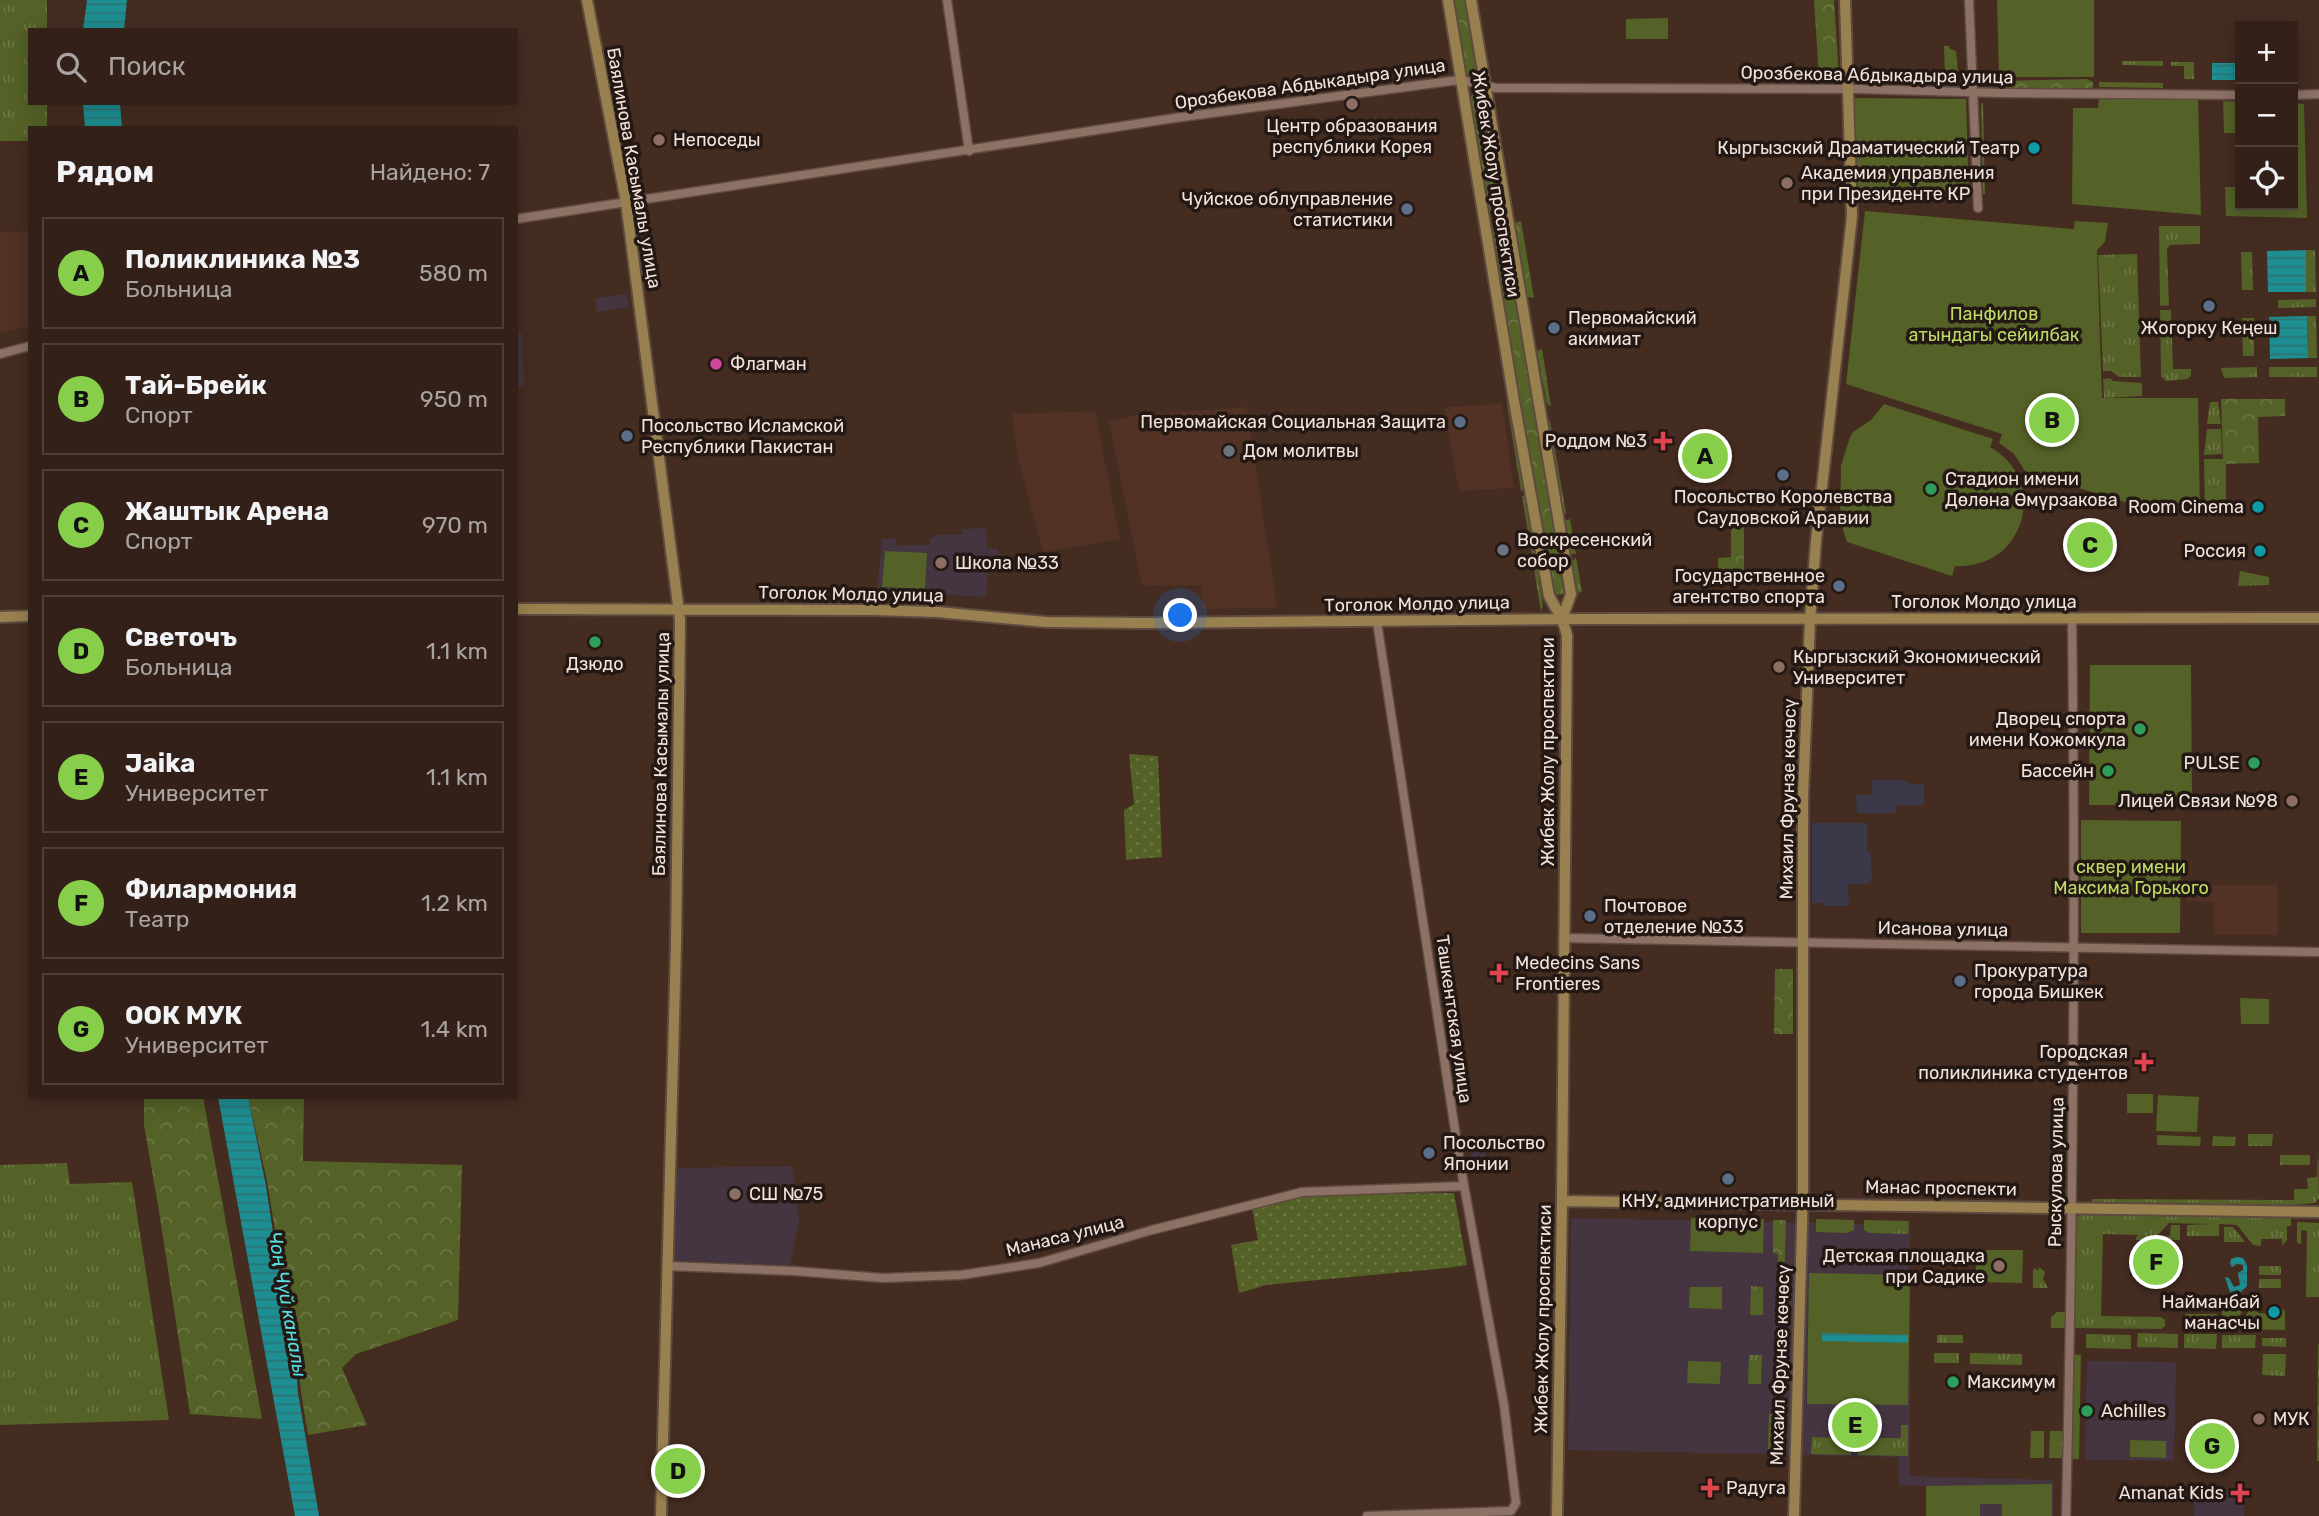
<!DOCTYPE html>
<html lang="ru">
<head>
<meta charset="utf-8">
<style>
	:root { --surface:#332119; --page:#3b2922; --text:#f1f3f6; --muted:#a9a3a2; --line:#4e3e38; --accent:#87cf4a }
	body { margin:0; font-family:Rubik,sans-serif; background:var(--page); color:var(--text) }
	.controls { position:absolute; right:21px; top:21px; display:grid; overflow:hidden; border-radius:0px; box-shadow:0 4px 18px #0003 }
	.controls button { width:63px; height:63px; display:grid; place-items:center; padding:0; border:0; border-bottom:2px solid var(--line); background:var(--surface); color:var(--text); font:35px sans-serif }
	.you { position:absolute; left:1181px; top:616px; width:24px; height:24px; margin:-18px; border:5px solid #fff; border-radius:50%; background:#1a73e8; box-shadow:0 0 0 10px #1a73e833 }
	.badge { display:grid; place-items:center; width:46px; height:46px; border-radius:50%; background:var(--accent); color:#111; font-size:23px; font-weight:700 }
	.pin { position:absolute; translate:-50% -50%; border:4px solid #fff; box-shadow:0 2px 7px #0006 }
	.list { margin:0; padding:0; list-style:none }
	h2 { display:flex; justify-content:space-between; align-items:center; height:91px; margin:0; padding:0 28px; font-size:30px }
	h2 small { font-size:23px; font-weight:400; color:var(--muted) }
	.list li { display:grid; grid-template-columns:46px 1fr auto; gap:21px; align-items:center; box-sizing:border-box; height:112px; margin:0 14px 14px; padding:0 14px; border:2px solid var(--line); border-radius:0px }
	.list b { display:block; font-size:26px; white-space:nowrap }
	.list p { margin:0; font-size:23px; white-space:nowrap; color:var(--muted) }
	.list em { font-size:23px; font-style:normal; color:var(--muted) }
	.icon { flex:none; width:38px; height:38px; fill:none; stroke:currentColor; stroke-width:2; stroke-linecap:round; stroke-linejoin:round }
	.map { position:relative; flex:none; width:2319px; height:1516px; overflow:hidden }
	.search { position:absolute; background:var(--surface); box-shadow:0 4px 18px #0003; left:28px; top:28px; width:490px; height:77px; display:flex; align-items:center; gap:18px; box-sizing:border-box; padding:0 24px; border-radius:0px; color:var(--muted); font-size:26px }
	.panel { position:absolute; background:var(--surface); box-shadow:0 4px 18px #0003; left:28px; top:126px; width:490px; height:973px; border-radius:0px }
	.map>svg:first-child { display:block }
</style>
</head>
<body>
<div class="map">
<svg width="2319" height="1516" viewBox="0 0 2319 1516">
	<defs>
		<pattern id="grass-tufts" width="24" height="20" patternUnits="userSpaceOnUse" patternTransform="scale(1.75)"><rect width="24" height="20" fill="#546127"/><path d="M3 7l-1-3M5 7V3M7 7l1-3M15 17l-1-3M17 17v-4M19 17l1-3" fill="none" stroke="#6d7746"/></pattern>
		<pattern id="forest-crowns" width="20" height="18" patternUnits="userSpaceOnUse" patternTransform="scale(1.75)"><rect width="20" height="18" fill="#546127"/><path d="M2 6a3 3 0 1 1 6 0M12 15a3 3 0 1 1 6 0" fill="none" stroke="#6d7746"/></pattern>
		<pattern id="garden-dots" width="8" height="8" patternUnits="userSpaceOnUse" patternTransform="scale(1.75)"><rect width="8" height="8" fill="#546127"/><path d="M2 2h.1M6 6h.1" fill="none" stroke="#6d7746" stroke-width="1.8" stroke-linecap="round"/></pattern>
		<pattern id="water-rules" width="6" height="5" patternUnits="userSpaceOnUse" patternTransform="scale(1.75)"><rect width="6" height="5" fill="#1d8e91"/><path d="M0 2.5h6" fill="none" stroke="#2c7475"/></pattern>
	</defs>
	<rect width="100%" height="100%" fill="#442c21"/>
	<!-- commercial -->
	<path fill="#3b3849" d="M1872,780h29l10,4h13v21h-27l-1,8h-39l-1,-18h16z
		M1812,823h55v26l4,6 1,24 -5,5h-19l1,22h-24l-3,-3h-10z"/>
	<!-- built -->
	<path fill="#513224" d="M30,231v95l-30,7v-101z
		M1502,404l12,84 -55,3 -15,-84z
		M1247,407l30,201 -74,1 -2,-24 -59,1 -33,-164 27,-7z
		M1095,411l25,128 -77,13 -26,-98 -5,-40z
		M2187,885h91v50h-64v-33l-27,-1z"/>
	<!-- education -->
	<path fill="#443541" d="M627,294l2,13 -32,5 -2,-14z
		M522,333l2,53h-8v-52z
		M986,528l1,21h11v4l4,1 1,18 -15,1 -2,24 -109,-6 5,-52h14v6h34v-7h4v-3l28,-1v-5z
		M1485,1149l3,19 -15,2 -3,-19z
		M792,1166l7,53 -9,47 -119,-6 5,-92z
		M1571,1218l339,7v251l144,4 -1,36h-127v-30l-27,-1 -1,-28 -330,-7z
		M2087,1361l89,1 -2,99 -89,-1z
		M2193,1491h51v25h-50z"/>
	<!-- grass -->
	<path fill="url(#grass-tufts)" d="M0,0h47v30h-17v73h17v25h-17v13h-30z
		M1944,46h5l1,3 6,2 2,23 -13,1z
		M2122,61h41v5l-41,-1z
		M2171,62h23v17h-10v-13h-13z
		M2099,82l64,1v5l-64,-1z
		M1981,103h2l2,91h-2z
		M2159,226h41v18l-30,1 -3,4 2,56 -9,1z
		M2306,250h9l1,42h-10z
		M2241,252h11l1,38h-11z
		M2137,254l4,123h-22l-8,-6h-8l-5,-116z
		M2316,299v8l-38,1v-8z
		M2160,310h11l2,59h18v7l-4,3 -21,2 -5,-5z
		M2307,316h9l1,42h-9z
		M2242,318h12v38h-11z
		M1542,349l9,57 -4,-2 -10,-53z
		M2257,367v10l-33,1 -3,-10z
		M2269,367h48v10h-48z
		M2110,378l3,3 29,2v13l-38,2 -1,-19z
		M2210,402h8l3,22h-14z
		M1507,404l4,1 14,85 -4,1z
		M1547,421h3l16,92 -3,1z
		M2207,429h14l1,25 -18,1z
		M2204,459h19v5h3v52h-21z
		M1522,496h4l17,109 -2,7z
		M1570,519l6,35h-6l-6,-33z
		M1576,557l6,35 -7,1 -5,-30z
		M2240,571l29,6v8l-31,1z
		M2248,1134h25l-1,12h-24z
		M2318,1148l1,50 -4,5 -21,2 -202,-1v-5l202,1v-11h14l-1,-11 10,-1z
		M2280,1155h30v10h-30z
		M67,1163l3,21 62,-2 37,238 -169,5v-260z
		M2085,1214l206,3v9h-4v14l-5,6v-7h-21v7l-8,-1 -16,-20 -18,-1v12h-32v-11l24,-1 -42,-1 -11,12 12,1 1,-11h9v15h-45l3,-5 -35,-1 -2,82 60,1 4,3v6l-4,3 -89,-1 2,-111z
		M1816,1219l38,1v10l-7,3 -31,-1z
		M1864,1220l45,1 -1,13 -38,-1 -6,-3z
		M2297,1222l22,1v74h-13l1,-66 -6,-1v14l-4,-1z
		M2224,1227h9l12,15h-21z
		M2259,1266h22v9h-22z
		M2039,1267l6,5 -2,7 5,9h-15v-18l2,-2 3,3z
		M2259,1279h22v9h-22z
		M1751,1286l12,1v28h-13z
		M2222,1308l22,1 -13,21 -9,-1z
		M2281,1308l4,3v19l-49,-1 14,-20h8v4l22,1z
		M2057,1312h9l-1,16h-14v-11z
		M2185,1314h32v15l-32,-1z
		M2138,1333l40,1v14l-41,-1z
		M2086,1334l45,1v14l-45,-1z
		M2184,1334h33l-1,15 -32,-1z
		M1937,1335h26v8h-26z
		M2222,1335h34l-1,13h-33z
		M2262,1338h24v9l-24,-1z
		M2318,1344h1v117h-2z
		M1934,1353h25v10h-25z
		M1970,1353l52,1v11l-52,-1z
		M2073,1354l8,1 -2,104h-8z
		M2263,1354h23l-1,22 -23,-1z
		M1749,1355h13l-1,29h-13z
		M1901,1425h7v31l-50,-1v-13l8,-4h35z
		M2031,1431h13v27h-14z
		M2050,1431h14l-1,27h-14z
		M1812,1437l31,1 8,4v13l-40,-1z"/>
	<!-- forest -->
	<path fill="url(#forest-crowns)" d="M1453,0h14l11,75 -13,1z
		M1814,0h20l5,77 -20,1z
		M2087,79l6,3v6h-87l-3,-7z
		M1476,93l7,4 21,112 -14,2 -20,-112 2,-5z
		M1521,221l13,77 -7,-1 -12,-71v-3z
		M1506,227l58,367 -13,2 -59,-367z
		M2221,399h64v17l-27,1 1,46 -36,1z
		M1731,513l13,1v67h-36v-8l10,-1v-14l13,-1z
		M1775,969h18v65h-19z
		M144,1097h59l59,322 -72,-5 -31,-203 -15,-86z
		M248,1097h56l-1,64 159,4 -4,155 -102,34 -14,14 25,57 -59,10 -7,-43 -7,-73 -9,-27 -18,-111z
		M1773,1220h13l-3,103h-6l1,-69 -5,-1z
		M1776,1351l7,1 -3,100h-12l1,-38 6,-1z"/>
	<!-- park -->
	<path fill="#546127" d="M1997,0h97v77h-95z
		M1668,18v21h-42v-20z
		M2099,97l99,2 3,116 -129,-11 1,-96h25z
		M1853,98l113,1 3,99 -111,-4z
		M2223,101l17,1v31h-16z
		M2293,103l11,1 3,114 -81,-2 -1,-29h15v18h53z
		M1865,211l209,18 1,-8 33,2 -3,19 -8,8 5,148h96l2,114h-42l-96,-29 -14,3 -21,-12 -13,-20 -15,-11 3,-9 -156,-50z
		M1884,404l109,35 -3,8c60,34 35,123 -35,119l-3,10 -105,-34 -7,-22 1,-54 8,-26 4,-8 18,-12z
		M885,551l42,2 -2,36 -43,-2z
		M2090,665h101l1,136h-46l-5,4h-52z
		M2081,820l100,1 -1,112h-99z
		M2240,998l29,1v25h-28z
		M2127,1094h26v19h-26z
		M2158,1095l41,2 -2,35 -41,-1z
		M2157,1135l44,2 -1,9 -43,-1z
		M2213,1136l23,1 -1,9h-23z
		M1691,1218l73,1 -1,34 -73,-2z
		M1976,1250h47l-1,33 -46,-1z
		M1809,1273l101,2 -2,130 -101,-1z
		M1690,1287h32v22l-33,-1z
		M1688,1361l33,1 -1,22 -33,-1z
		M2130,1440l36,1v17l-36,-1z
		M2052,1484v32h-50v-12h-22v12h-54v-30z"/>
	<!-- garden -->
	<path fill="url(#garden-dots)" d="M1129,754l29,2 4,101 -36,3 -2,-50 10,-6z
		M1454,1193l13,72 -20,3 -181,17 -27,8 -8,-48 27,-5 -6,-32 56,-13z"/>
	<!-- water -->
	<path fill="url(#water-rules)" d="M87,0h40l-3,30h-41z
		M2212,63h28v17h-28z
		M83,103h37l2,25h-37z
		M2306,250v42h-38l-1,-41z
		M2307,316l1,42 -38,1 -1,-42z
		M218,1097h30l18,89 16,106 10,28 6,73 21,123h-24z
		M2237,1257l6,1 4,7v21l-6,6 -10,3 -6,-18 4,1 5,9 6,-2 -2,-12 5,-3v-5l-6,-1 -5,3 -2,-3 1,-5z
		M1822,1333l86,2v8l-86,-2z"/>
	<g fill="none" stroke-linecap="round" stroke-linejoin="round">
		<!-- minor casing -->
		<g stroke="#5e4a40" stroke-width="11">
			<path id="minor" d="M947,0l22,151
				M1969,0l9,208
				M2293,95l26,-1
				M516,219l659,-101 276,-37 10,-1 35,8 363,1 141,4 240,2
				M0,354l30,-8
				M1565,938l754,14
				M668,1266l126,5 89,7 78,-3 78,-12 113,-33 150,-38 162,-6
				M1367,1516l144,-5 5,-8 -12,-98 -43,-236 -84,-547
				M2066,1516c7,-299 10,-598 6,-897"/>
		</g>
		<!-- major casing -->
		<g stroke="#5e4a40" stroke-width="14">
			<path id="major" d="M587,0l39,202 54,418 -4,324 -15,572
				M1448,0l66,401 35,195 13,23 5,16 -5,566 -5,315
				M1471,0l100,594 -9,25
				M516,609l357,1 64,2 109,10 100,1 437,-4 736,-1
				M0,617l30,-1
				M1562,1201l757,11
				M1794,1516l9,-327v-392l7,-177 6,-79 36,-325 -7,-216"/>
		</g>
		<!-- minor -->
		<use href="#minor" stroke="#8d7165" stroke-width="8"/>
		<!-- major -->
		<use href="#major" stroke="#99804f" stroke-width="10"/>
	</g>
	<!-- markers -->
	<g fill="#8d6e63" stroke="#231813" stroke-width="2.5">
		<circle cx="1352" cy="104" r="7"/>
		<circle cx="659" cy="140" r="7"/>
		<circle cx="1787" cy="183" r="7"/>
		<circle cx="941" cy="563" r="7"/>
		<circle cx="1779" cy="667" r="7"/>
		<circle cx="2292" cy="801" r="7"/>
		<circle cx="735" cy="1194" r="7"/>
		<circle cx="1999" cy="1266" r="7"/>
		<circle cx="2259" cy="1419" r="7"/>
	</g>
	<g fill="#0f9aa8" stroke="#231813" stroke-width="2.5">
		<circle cx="2034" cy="148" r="7"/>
		<circle cx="2258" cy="507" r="7"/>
		<circle cx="2260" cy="551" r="7"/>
		<circle cx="2274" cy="1312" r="7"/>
	</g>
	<g fill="#5c6f8a" stroke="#231813" stroke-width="2.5">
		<circle cx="1407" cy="209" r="7"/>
		<circle cx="2209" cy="306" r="7"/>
		<circle cx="1554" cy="328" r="7"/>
		<circle cx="1460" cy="422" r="7"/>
		<circle cx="627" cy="436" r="7"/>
		<circle cx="1783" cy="475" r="7"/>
		<circle cx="1839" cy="586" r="7"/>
		<circle cx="1590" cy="916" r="7"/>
		<circle cx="1960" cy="981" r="7"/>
		<circle cx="1429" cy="1153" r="7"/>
		<circle cx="1728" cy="1179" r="7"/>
	</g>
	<circle fill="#d1479c" stroke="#231813" stroke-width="2.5" cx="716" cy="364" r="7"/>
	<g fill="#e0444e" stroke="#231813" stroke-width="2.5">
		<path d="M1659.5 430.5h7v7h7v7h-7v7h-7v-7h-7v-7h7z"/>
		<path d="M1495.5 962.5h7v7h7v7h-7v7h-7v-7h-7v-7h7z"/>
		<path d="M2140.5 1051.5h7v7h7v7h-7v7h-7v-7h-7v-7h7z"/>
		<path d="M1706.5 1477.5h7v7h7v7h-7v7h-7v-7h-7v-7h7z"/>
		<path d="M2236.5 1482.5h7v7h7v7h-7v7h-7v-7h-7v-7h7z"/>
	</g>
	<g fill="#6b7280" stroke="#231813" stroke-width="2.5">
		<circle cx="1229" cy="451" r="7"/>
		<circle cx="1503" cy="550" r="7"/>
	</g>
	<g fill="#2e9e5b" stroke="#231813" stroke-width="2.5">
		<circle cx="1931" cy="489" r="7"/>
		<circle cx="595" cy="642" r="7"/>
		<circle cx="2140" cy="729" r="7"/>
		<circle cx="2254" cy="763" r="7"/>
		<circle cx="2108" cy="771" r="7"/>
		<circle cx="1953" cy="1382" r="7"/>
		<circle cx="2087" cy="1411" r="7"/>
	</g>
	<g text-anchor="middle" stroke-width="7" stroke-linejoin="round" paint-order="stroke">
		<!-- street labels -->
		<g font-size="18" fill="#f2e2db" stroke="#231813">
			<text transform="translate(1877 75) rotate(1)" y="6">Орозбекова Абдыкадыра улица</text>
			<text transform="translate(1310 84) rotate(-8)" y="6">Орозбекова Абдыкадыра улица</text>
			<text transform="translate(634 168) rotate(80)" y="6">Баялинова Касымалы улица</text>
			<text transform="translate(1496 184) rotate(81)" y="6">Жибек Жолу проспектиси</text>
			<text transform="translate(851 594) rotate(1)" y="6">Тоголок Молдо улица</text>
			<text x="1984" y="608">Тоголок Молдо улица</text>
			<text transform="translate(1417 604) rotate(-1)" y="6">Тоголок Молдо улица</text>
			<text transform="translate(1548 752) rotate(-90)" y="6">Жибек Жолу проспектиси</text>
			<text transform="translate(661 754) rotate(-89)" y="6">Баялинова Касымалы улица</text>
			<text transform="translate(1788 799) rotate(-89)" y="6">Михаил Фрунзе көчөсү</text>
			<text transform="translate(1943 929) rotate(1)" y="6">Исанова улица</text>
			<text transform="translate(1454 1019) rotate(82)" y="6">Ташкентская улица</text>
			<text transform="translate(2056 1172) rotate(-89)" y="6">Рыскулова улица</text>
			<text transform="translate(1941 1188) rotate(1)" y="6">Манас проспекти</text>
			<text transform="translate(1065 1236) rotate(-14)" y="6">Манаса улица</text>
			<text transform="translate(1543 1319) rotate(-89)" y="6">Жибек Жолу проспектиси</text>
			<text transform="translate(1780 1365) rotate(-88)" y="6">Михаил Фрунзе көчөсү</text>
		</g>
		<!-- poi labels -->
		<g font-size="18" fill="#f2e2db" stroke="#231813" text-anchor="start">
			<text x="1352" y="132" text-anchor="middle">Центр образования<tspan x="1352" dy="21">республики Корея</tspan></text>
			<text x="673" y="146">Непоседы</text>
			<text x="2020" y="154" text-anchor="end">Кыргызский Драматический Театр</text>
			<text x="1801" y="179">Академия управления<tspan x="1801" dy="21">при Президенте КР</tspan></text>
			<text x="1393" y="205" text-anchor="end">Чуйское облуправление<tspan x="1393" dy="21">статистики</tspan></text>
			<text x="1568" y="324">Первомайский<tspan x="1568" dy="21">акимиат</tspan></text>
			<text x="2209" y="334" text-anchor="middle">Жогорку Кеңеш</text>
			<text x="730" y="370">Флагман</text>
			<text x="1446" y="428" text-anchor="end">Первомайская Социальная Защита</text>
			<text x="641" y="432">Посольство Исламской<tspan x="641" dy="21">Республики Пакистан</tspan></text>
			<text x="1647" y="447" text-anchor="end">Роддом №3</text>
			<text x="1243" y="457">Дом молитвы</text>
			<text x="1945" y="485">Стадион имени<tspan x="1945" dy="21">Дөлөна Өмүрзакова</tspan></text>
			<text x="1783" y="503" text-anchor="middle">Посольство Королевства<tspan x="1783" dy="21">Саудовской Аравии</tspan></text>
			<text x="2244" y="513" text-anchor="end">Room Cinema</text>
			<text x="1517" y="546">Воскресенский<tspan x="1517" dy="21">собор</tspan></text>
			<text x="2246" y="557" text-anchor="end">Россия</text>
			<text x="955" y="569">Школа №33</text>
			<text x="1825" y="582" text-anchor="end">Государственное<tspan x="1825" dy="21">агентство спорта</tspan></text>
			<text x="1793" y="663">Кыргызский Экономический<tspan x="1793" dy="21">Университет</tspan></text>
			<text x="595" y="670" text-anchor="middle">Дзюдо</text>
			<text x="2126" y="725" text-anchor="end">Дворец спорта<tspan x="2126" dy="21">имени Кожомкула</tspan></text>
			<text x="2240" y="769" text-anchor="end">PULSE</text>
			<text x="2094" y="777" text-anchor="end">Бассейн</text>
			<text x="2278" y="807" text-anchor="end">Лицей Связи №98</text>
			<text x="1604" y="912">Почтовое<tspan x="1604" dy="21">отделение №33</tspan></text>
			<text x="1515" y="969">Medecins Sans<tspan x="1515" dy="21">Frontieres</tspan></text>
			<text x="1974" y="977">Прокуратура<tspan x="1974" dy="21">города Бишкек</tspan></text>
			<text x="2128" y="1058" text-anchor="end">Городская<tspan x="2128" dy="21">поликлиника студентов</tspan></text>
			<text x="1443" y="1149">Посольство<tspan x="1443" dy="21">Японии</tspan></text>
			<text x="749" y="1200">СШ №75</text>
			<text x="1728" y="1207" text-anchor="middle">КНУ, административный<tspan x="1728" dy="21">корпус</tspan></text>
			<text x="1985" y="1262" text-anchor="end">Детская площадка<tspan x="1985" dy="21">при Садике</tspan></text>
			<text x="2260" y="1308" text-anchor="end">Найманбай<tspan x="2260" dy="21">манасчы</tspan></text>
			<text x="1967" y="1388">Максимум</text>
			<text x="2101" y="1417">Achilles</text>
			<text x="2273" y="1425">МУК</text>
			<text x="1726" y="1494">Радуга</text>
			<text x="2224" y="1499" text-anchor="end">Amanat Kids</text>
		</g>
		<!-- park labels -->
		<g font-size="18" fill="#c0db65" stroke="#231813">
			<text x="1994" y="320">Панфилов<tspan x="1994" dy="21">атындагы сейилбак</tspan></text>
			<text x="2131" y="873">сквер имени<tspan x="2131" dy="21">Максима Горького</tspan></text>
		</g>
		<!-- water labels -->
		<g font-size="19" font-style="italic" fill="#56e0e4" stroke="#231813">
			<text transform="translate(288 1304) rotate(80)" y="7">Чоң Чүй каналы</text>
		</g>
	</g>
</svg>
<div class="controls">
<button>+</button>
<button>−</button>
<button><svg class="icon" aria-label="locate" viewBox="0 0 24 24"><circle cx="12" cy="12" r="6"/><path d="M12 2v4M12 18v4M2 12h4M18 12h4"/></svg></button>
</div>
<div class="you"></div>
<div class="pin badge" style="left:1705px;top:456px">A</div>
<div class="pin badge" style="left:2052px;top:420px">B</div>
<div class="pin badge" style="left:2090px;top:545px">C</div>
<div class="pin badge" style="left:678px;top:1471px">D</div>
<div class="pin badge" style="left:1855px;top:1425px">E</div>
<div class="pin badge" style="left:2156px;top:1262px">F</div>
<div class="pin badge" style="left:2212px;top:1446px">G</div>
<div class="search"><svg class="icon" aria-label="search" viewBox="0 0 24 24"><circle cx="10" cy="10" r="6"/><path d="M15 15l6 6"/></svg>Поиск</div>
<section class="panel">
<h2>Рядом<small>Найдено: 7</small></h2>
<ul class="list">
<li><span class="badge">A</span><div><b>Поликлиника №3</b><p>Больница</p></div><em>580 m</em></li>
<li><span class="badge">B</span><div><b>Тай-Брейк</b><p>Спорт</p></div><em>950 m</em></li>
<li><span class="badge">C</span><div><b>Жаштык Арена</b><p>Спорт</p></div><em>970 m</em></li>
<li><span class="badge">D</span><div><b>Светочъ</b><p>Больница</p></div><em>1.1 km</em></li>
<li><span class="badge">E</span><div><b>Jaika</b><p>Университет</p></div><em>1.1 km</em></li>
<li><span class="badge">F</span><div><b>Филармония</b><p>Театр</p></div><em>1.2 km</em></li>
<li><span class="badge">G</span><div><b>ООК МУК</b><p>Университет</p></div><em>1.4 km</em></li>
</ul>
</section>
</div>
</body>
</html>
